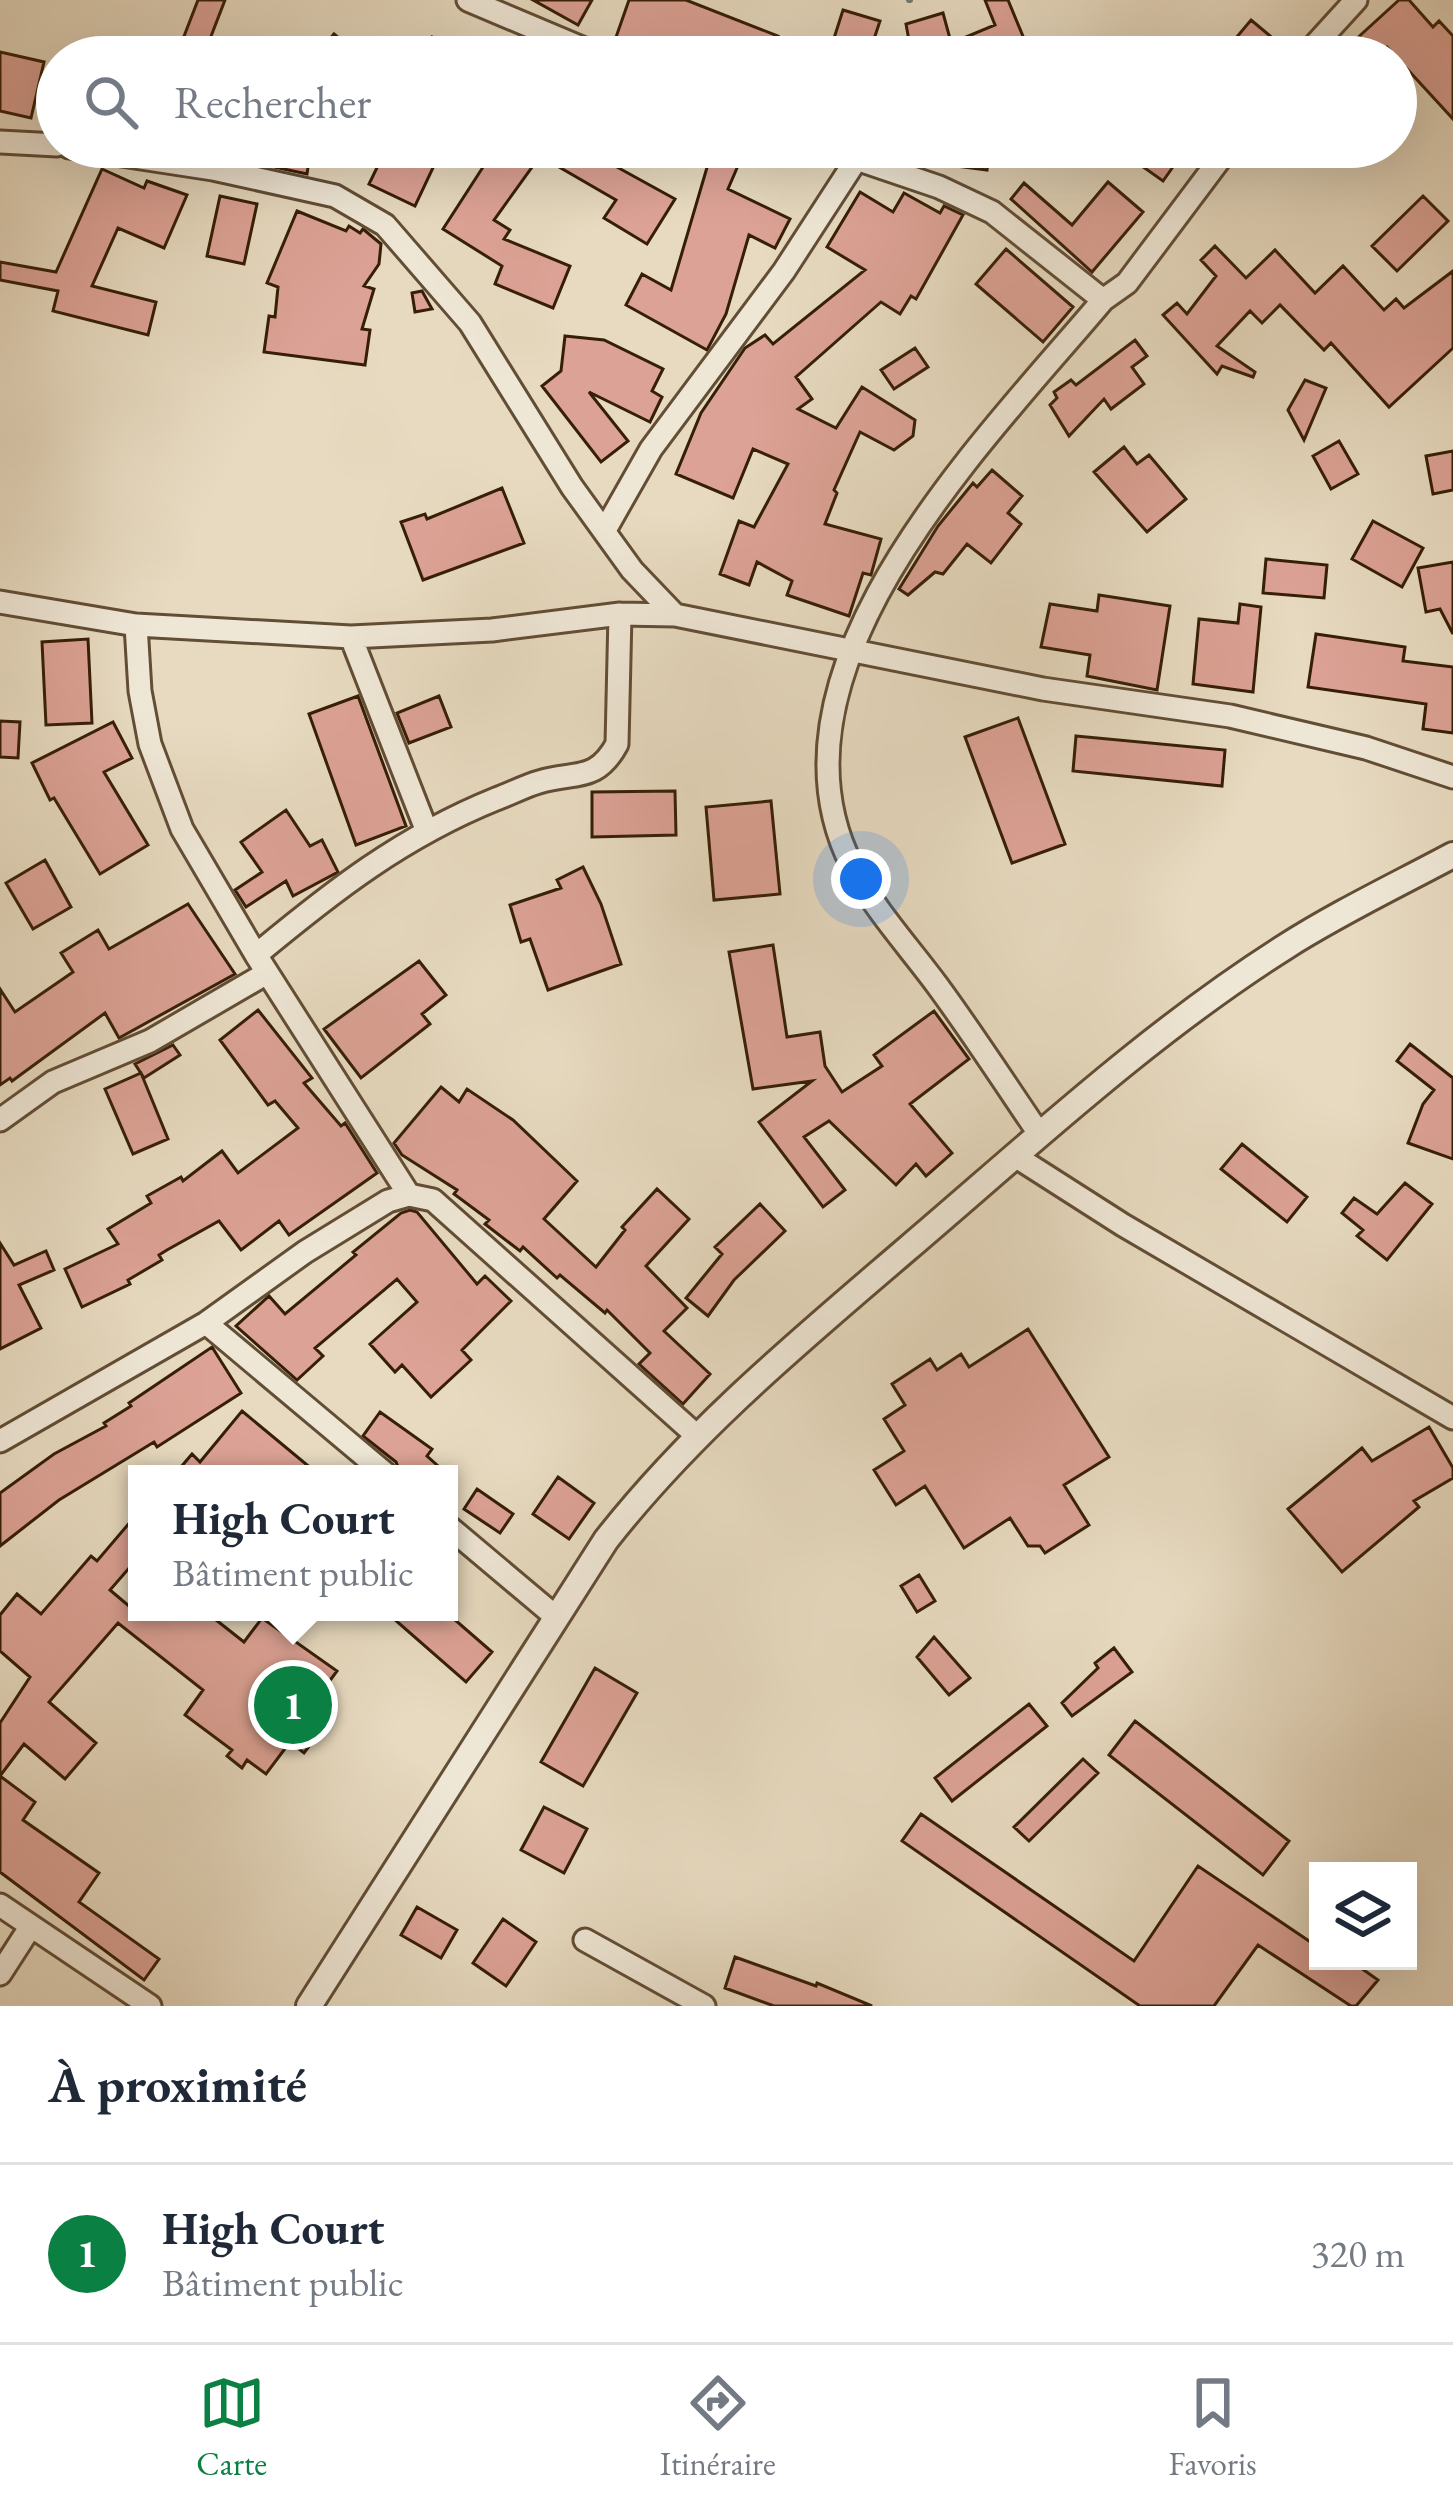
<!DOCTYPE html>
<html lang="fr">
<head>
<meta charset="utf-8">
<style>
	:root { --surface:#fff; --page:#f6f6f7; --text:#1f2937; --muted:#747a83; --line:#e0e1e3; --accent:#0b8043 }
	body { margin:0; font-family:"EB Garamond",serif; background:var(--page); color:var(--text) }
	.controls { position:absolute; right:36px; bottom:36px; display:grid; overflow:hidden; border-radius:0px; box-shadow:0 12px 48px #0002 }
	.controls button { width:108px; height:108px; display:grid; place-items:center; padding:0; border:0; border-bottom:3px solid var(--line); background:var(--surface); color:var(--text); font:60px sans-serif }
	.you { position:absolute; left:861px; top:879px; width:42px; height:42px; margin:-30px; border:9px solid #fff; border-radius:50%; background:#1a73e8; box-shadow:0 0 0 18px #1a73e833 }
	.badge { display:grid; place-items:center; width:78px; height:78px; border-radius:50%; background:var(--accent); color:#fff; font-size:39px; font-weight:700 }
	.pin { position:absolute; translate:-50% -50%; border:6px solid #fff; box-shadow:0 3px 12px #0006 }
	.popup { position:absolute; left:128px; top:1465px; width:330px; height:156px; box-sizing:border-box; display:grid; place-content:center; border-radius:0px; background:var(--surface); filter:drop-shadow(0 3px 9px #0005); font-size:39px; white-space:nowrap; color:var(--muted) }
	.popup b { font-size:45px; color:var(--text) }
	.popup::after { content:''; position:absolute; left:50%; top:100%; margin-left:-24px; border:24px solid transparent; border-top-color:var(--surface) }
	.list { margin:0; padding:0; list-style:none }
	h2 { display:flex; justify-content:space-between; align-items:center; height:156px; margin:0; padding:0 48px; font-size:51px }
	h2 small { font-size:39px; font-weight:400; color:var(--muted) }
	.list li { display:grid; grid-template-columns:78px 1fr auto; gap:36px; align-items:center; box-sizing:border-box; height:180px; padding:0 48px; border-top:3px solid var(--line) }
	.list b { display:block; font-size:45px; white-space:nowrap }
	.list p { margin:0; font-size:39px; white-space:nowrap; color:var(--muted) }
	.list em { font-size:39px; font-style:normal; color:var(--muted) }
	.icon { flex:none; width:66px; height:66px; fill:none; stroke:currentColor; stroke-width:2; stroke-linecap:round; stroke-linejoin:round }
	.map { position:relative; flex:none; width:1453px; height:2006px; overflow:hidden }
	.search { position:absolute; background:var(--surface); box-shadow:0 12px 48px #0002; left:36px; right:36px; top:36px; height:132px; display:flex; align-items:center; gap:30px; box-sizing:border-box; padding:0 42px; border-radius:66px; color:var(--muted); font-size:45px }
	.sheet { height:336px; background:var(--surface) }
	nav { display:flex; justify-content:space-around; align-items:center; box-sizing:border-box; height:168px; border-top:3px solid var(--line); background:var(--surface); font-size:33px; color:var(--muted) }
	nav a { display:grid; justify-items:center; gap:6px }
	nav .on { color:var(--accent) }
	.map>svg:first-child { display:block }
</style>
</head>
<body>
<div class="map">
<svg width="1453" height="2006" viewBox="0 0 1453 2006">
	<rect width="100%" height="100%" fill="#e7dac0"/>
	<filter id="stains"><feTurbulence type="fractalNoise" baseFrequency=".00167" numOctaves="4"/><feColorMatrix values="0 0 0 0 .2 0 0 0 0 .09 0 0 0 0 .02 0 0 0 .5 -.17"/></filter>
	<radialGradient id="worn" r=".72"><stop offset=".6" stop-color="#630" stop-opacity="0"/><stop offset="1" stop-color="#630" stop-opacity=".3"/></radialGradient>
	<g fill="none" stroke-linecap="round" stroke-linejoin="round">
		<!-- stream -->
		<path stroke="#727a74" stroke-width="6" d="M909,0h1"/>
	</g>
	<!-- building -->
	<path fill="#dca295" stroke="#361e07" stroke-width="3" d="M198,0h27l-22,57h-27z
		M533,0h59l-14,25z
		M629,0h57l92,36 -8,21h-22l-27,-12 -5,12h-52l-49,-17z
		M985,0h23l19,46 -24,9 -2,-9 -1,11h-31l-8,-18 34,-14z
		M1399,0h10l24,27 6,-6 14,15v83l-66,-72 -11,10h-8l-14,-16z
		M843,10l37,11 -12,36h-40z
		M943,13l9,33 -23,7 1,4h-18l-6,-33z
		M1251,20l24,20 -14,17h-41z
		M334,34l27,23h-46z
		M432,37l29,20h-43z
		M486,38l27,19h-41z
		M0,52l44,10 -13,56 -31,-7z
		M277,147h34l-4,27 -70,-15 2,-11 37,7z
		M387,147h36l16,8 -24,51 -46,-22z
		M496,147h117l-7,14 69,38 -28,45 -43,-26 12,-18 -76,-44 -46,64 16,10 -6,9 66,27 -17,42 -58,-24 7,-18 -59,-37z
		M713,147h33l-18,42 62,30 -15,29 -26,-13 -23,79 -19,36 -81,-45 16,-31 29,16z
		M889,147h94l6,6 -2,17 -84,-11 -15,-5z
		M1115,147h72l-24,34z
		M102,169l42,19 3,-7 40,14 -23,53 -46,-20 -26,58 64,16 -8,33 -95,-24 5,-20 -58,-11v-18l56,10z
		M1108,182l35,30 -51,60 -81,-73 13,-16 48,42z
		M860,192l33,20 11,-19 36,20 4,-7 19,9 -47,84 -5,-3 -11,18 -19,-12 -85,75 16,22 -14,10 38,19 26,-41 53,33 -2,16 -19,14 -34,-18 -26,58 3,3 -12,31 56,15 -10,36 -8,-2 -14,43 -62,-21 5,-14 -35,-19 -8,23 -29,-11 19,-53 15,6 34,-63 -35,-15 -20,49 -57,-24 25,-61 44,-65 20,-13 8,9 92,-74 -38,-23z
		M220,196l37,8 -13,60 -37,-8z
		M1423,196l25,25 -51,50 -25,-25z
		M297,211l49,20 3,-5 11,7 3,-4 18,15 -2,20 -15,22 10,3 -12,40 8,1 -5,35 -101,-13 5,-36 6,1 3,-30 -11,-4z
		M1215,246l31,32 29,-28 40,43 28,-27 41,44 12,-11 8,9 49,-37v77l-64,59 -58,-64 -7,7 -44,-45 -18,18 -12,-12 -33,35 38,26 -2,5 -31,-11 -5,8 -54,-59 14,-12 10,11 29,-38 -15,-16z
		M1006,249l67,58 -30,35 -67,-58z
		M422,291l10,18 -17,3 -3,-19z
		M565,336l39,4 59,29 -11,22 10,6 -12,25 -61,-30 39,49 -27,21 -59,-76 19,-15z
		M1135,340l12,16 -15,11 12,17 -33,25 -7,-10 -35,37 -19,-31 7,-7 -3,-6 17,-12 5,5z
		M915,348l13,19 -34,22 -13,-19z
		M1305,380l21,8 -22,52 -16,-30z
		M1339,441l19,33 -27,15 -18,-33z
		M1124,447l13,17 12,-9 37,44 -39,33 -53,-60z
		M1453,451v39l-20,4 -7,-38z
		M992,470l30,26 -14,17 13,11 -30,39 -24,-19 -24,30 -8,-2 -27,23 -9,-6 39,-63 35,-43 4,4z
		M502,488l22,55 -101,37 -22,-58 24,-8 2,5z
		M1373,521l50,27 -21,39 -50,-28z
		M1266,559l61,6 -3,33 -61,-5z
		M1453,562v72l-13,-25 -14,3 -8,-44z
		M1099,595l71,11 -13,84 -70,-14 3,-21 -49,-8 9,-43 47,7z
		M1240,604l21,3 -8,85 -60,-8 6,-65 39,4z
		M1316,634l89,13 -2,14 50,6v66l-30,-4 3,-25 -118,-17z
		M88,639l4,84 -46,2 -4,-83z
		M358,696l48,130 -50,19 -47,-131z
		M439,696l12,31 -42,16 -12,-30z
		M1018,718l47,126 -53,19 -47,-126z
		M0,721l20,1 -2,36 -18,-1z
		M113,722l19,36 -28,14 44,73 -48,29 -46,-76 -4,2 -18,-37z
		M1076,736l149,14 -3,36 -149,-15z
		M675,791l1,44 -84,2v-45z
		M771,801l9,93 -66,6 -8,-93z
		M286,810l24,36 12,-6 16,32 -45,24 -7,-15 -40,26 -11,-17 27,-18 -21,-30z
		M45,860l26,47 -38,22 -27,-46z
		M583,867l18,37 20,60 -73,26 -18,-51 -9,3 -11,-37 51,-17 -4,-8z
		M188,904l47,70 -116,64 -14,-25 -93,68 -2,-3 -10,7v-96l15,23 58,-40 -12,-19 37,-23 11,19z
		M773,945l14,92 33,-5 5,34 17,26 40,-26 -8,-11 60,-44 35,48 -59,45 42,49 -26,23 -10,-12 -20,21 -67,-64 -25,16 41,53 -22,17 -64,-85 53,-41 -59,8 -24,-137z
		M419,961l27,34 -24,19 8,10 -69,54 -37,-49z
		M258,1010l54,68 -8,5 37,43 4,-3 32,50 -88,62 -10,-14 -38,29 -22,-29 -52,29 -8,5 3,5 -34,20 2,4 -48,23 -17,-38 53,-25 -10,-15 43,-26 -4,-7 34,-19 2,4 39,-30 16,22 60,-45 -23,-27 -7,4 -48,-65z
		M1410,1044l43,34v81l-45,-16 15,-39 11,-14 -37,-29z
		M173,1045l7,10 -36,23 -9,-14z
		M141,1073l27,66 -35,15 -28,-65z
		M441,1087l18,15 8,-13 46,31 64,61 -33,38 52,48 29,-37 -3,-3 35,-38 32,30 -43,47 41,42 -23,23 46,43 -27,30 -44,-40 11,-11 -43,-43 -2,3 -45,-38 -3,3 -34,-31 -3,4 -35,-27 4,-4 -35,-26 3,-4 -55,-35 -8,-12z
		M1242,1144l65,53 -20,25 -66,-53z
		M1405,1183l27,21 -45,56 -30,-24 6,-6 -21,-17 12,-15 23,16z
		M760,1204l25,27 -51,49 -26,36 -22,-18 36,-44 -7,-7z
		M410,1210l7,2 60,72 8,-8 26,25 -49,49 9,10 -40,37 -29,-32 -7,7 -25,-28 47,-42 -20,-23 -82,69 8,8 -26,24 -61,-54 33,-30 16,18 71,-59 -3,-3 48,-39z
		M0,1243l14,22 32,-14 8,19 -35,15 22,43 -41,21z
		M1028,1329l81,128 -45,28 25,40 -44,28 -5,-7h-12l-18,-28 -46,30 -39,-62 -29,19 -22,-35 30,-19 -20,-32 21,-14 -13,-21 38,-25 7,11 24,-16 8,13z
		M212,1347l29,46 -84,54 -3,-5 -95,58 -59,46v-53l54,-39 52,-28 -2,-3 27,-17 -2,-3z
		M242,1411l76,63h-143l17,-20 8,8z
		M380,1412l52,37 -5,7 20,18h-46l-5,-12 -33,-26z
		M1429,1427l24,41v10l-39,23 5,6 -77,65 -54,-63 74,-61 10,13z
		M558,1477l36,26 -25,36 -36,-25z
		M477,1489l36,25 -13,19 -36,-24z
		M137,1514v45l-27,31 26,22h70l38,30 18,-24 75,53 -23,31 18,14 -28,37 -14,-11 -24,32 -19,-14 -5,8 -15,-12 5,-6 -47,-35 18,-25 -85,-67 -69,79 47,41 -31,36 -41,-35 -24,32 35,26 -12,18 76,53 -20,29 80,57 -15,21 -144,-108v-149l30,-46 -30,-26v-36l17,-21 24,20 50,-58 6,5z
		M919,1575l16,26 -18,11 -16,-26z
		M386,1612h60l46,40 -26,30z
		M934,1637l36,41 -21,17 -32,-38z
		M1114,1648l18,24 -60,44 -10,-13 36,-35 -3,-5z
		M595,1668l42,25 -54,93 -42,-24z
		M1029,1704l18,22 -95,75 -17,-23z
		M1135,1721l154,120 -26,34 -154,-120z
		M1083,1759l15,14 -69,68 -15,-14z
		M544,1807l43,22 -23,44 -43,-23z
		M921,1814l213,147 64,-95 120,81v14h33l27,19 -22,26h-5l-93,-61 -44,61h-74l-238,-165z
		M417,1907l40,23 -16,28 -40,-23z
		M503,1919l33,23 -30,44 -33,-23z
		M735,1957l81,29 1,-3 55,23h-98l-49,-18z"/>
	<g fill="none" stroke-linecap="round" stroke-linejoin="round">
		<!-- minor casing -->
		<g stroke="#624d35" stroke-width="27">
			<path id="minor" d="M468,0l135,57
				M1304,57l52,-57
				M0,142l57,3
				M69,147l144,22 122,27 50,29 85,98 102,164 60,83 43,45
				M821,147l118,40 53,25 111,88 24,-17 102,-136
				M605,530l46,-81 133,-178 72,-111
				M0,602l136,23 215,12 141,-7 128,-16 55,1 368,74 187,27 136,32 87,29
				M136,625l4,66 10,53 32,85 74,126 153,240
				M351,637l75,192
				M256,955c77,-64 146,-118 240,-156 14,-5 29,-13 43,-17 36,-11 57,1 78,-38l3,-130
				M0,1120l53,-38 97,-41 117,-68
				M1040,1135c-34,-50 -67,-101 -103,-150 -28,-38 -64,-77 -85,-119 -100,-196 135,-428 251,-566
				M1015,1156l108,69 330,193
				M206,1323l180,151
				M0,1441l206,-118 99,-71 83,-51 21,-6 24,5 263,235
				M449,1527l107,90
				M0,1905l150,101
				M585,1940l119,66
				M0,1974l31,-48"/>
		</g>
		<!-- tertiary casing -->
		<g stroke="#624d35" stroke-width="30">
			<path id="tertiary" d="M309,2006l297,-466c87,-111 195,-200 301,-291 122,-104 242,-216 378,-302 53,-34 112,-62 168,-92"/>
		</g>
		<!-- minor -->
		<use href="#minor" stroke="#efe7d6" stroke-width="21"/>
		<!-- tertiary -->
		<use href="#tertiary" stroke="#efe7d6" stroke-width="24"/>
	</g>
	<rect width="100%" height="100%" filter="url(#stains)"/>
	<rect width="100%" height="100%" fill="url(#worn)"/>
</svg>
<div class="controls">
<button><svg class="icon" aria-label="layers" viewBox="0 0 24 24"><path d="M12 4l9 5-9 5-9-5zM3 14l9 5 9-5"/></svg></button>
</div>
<div class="you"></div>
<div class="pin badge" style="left:293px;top:1705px">1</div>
<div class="popup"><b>High Court</b>Bâtiment public</div>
<div class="search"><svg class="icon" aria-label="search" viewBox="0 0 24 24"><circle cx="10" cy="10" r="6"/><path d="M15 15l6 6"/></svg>Rechercher</div>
</div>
<section class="sheet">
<h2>À proximité<small></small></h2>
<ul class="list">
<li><span class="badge">1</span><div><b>High Court</b><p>Bâtiment public</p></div><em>320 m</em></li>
</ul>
</section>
<nav>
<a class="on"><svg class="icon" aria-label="map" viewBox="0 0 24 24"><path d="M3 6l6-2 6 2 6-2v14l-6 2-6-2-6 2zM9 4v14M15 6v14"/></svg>Carte</a>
<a><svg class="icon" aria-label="directions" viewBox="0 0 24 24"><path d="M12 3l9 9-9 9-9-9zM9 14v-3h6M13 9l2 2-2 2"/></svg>Itinéraire</a>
<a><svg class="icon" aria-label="saved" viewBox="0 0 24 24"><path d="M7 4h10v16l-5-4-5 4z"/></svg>Favoris</a>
</nav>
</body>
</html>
